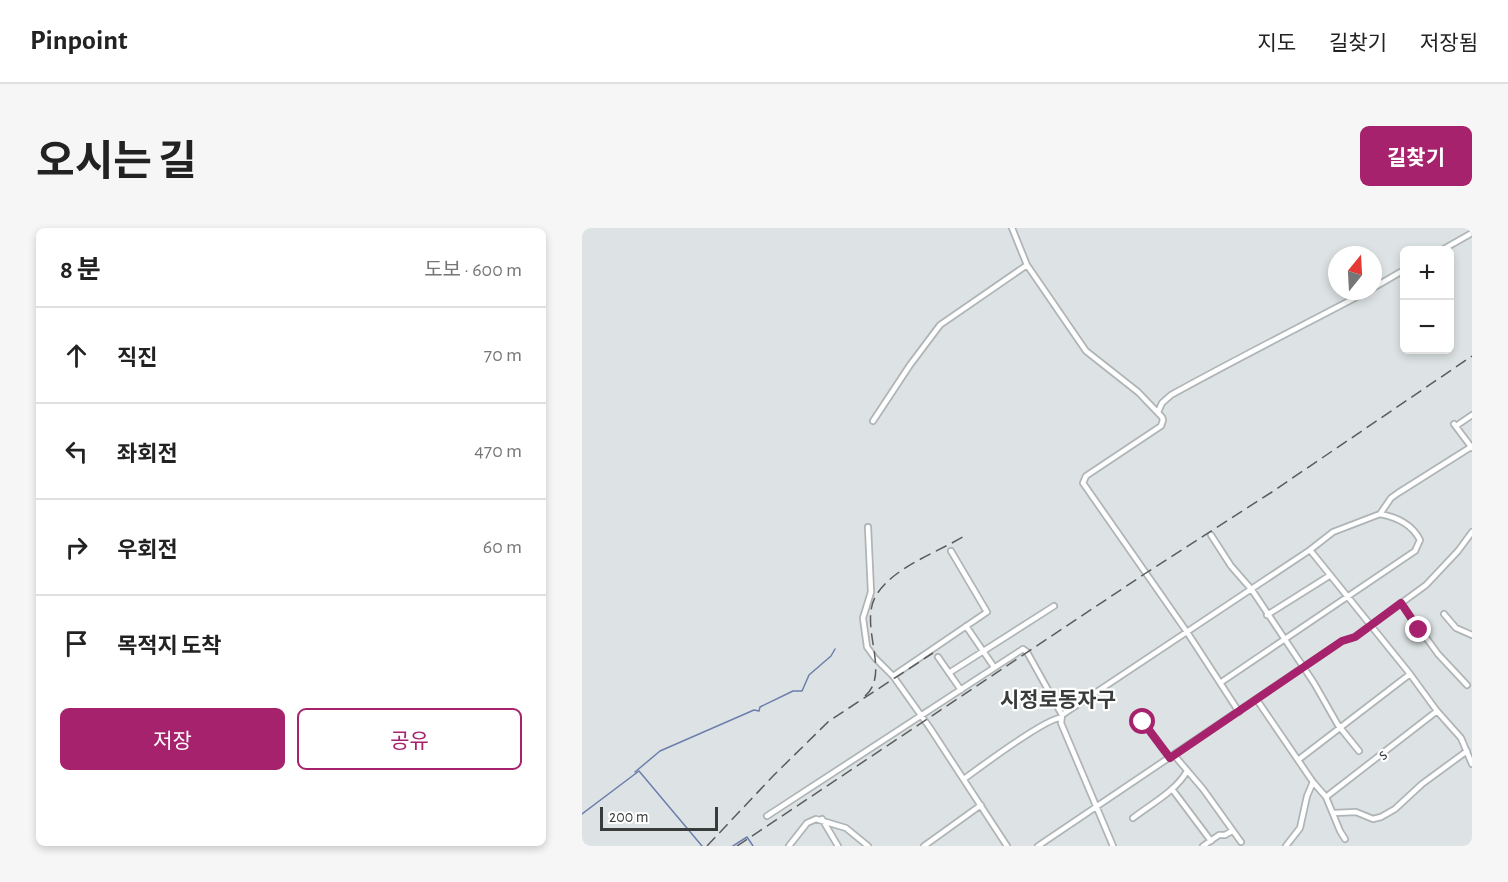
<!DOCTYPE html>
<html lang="ko">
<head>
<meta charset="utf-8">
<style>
	:root { --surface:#fff; --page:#f6f6f6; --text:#222; --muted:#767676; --line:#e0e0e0; --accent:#a7226d }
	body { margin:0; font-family:"Alegreya Sans","Noto Sans KR",sans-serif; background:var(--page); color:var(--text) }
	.controls { position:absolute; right:18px; top:18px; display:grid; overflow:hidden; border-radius:9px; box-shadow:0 3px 9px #0003 }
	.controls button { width:54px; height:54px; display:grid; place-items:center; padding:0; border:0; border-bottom:2px solid var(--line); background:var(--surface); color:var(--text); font:30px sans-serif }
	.compass { position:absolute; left:746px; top:18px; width:54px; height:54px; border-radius:50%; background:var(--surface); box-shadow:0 3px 9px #0003; rotate:18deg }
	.scale { position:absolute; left:18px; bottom:15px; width:118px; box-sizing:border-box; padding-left:6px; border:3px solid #3a3c3c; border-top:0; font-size:16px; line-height:21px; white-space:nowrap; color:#3a3c3c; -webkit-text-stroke:4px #fff; paint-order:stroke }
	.stop { position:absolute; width:18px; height:18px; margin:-14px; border:4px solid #a7226d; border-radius:50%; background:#fff }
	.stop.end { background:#a7226d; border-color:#fff; box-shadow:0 2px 6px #0008 }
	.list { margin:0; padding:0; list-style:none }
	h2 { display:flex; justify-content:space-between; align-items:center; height:78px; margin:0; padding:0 24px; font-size:26px }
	h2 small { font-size:20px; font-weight:400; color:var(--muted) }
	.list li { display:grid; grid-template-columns:39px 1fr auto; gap:18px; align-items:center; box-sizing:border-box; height:96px; padding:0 24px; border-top:2px solid var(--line) }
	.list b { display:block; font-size:22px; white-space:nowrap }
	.list em { font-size:20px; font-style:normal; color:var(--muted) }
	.actions { display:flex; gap:12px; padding:18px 24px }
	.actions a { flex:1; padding:14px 0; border:2px solid var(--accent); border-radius:9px; text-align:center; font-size:21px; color:var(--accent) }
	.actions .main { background:var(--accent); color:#fff }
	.icon { flex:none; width:33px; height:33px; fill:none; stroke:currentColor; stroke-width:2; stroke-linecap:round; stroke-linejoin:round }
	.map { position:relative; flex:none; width:890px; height:618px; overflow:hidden; border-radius:9px }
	header { display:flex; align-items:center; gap:36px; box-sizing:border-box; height:84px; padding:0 30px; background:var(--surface); border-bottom:2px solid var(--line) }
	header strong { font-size:28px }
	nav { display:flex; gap:33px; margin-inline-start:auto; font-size:21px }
	.intro { display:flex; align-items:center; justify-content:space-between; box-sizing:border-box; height:144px; padding:0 36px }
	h1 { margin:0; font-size:42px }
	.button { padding:15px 27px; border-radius:9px; background:var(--accent); color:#fff; font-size:21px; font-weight:700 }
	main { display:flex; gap:36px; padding:0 36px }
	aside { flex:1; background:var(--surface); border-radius:9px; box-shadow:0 3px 9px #0003 }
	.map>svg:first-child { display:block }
</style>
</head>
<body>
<header>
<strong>Pinpoint</strong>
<nav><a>지도</a><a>길찾기</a><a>저장됨</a></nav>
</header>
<div class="intro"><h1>오시는 길</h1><a class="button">길찾기</a></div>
<main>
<aside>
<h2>8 분<small>도보 · 600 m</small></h2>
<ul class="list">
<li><svg class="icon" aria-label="ahead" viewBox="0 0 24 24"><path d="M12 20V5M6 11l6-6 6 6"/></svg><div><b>직진</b></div><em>70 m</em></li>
<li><svg class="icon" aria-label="left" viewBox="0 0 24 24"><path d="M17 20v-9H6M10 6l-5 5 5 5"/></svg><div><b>좌회전</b></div><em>470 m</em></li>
<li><svg class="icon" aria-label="right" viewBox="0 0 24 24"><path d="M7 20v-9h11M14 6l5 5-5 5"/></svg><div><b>우회전</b></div><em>60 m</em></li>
<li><svg class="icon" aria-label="arrive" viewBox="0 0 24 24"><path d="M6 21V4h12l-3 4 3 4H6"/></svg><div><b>목적지 도착</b></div></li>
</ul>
<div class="actions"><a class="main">저장</a><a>공유</a></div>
</aside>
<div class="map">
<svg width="890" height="618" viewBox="0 0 890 618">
	<rect width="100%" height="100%" fill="#dde3e4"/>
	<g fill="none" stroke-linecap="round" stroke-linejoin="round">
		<!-- stream -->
		<path stroke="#6c7ead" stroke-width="1.5" d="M53,544l25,-21 94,-41 5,1 1,-4 33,-16h9l7,-16 22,-19 4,-7
			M0,586l57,-43 63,75
			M151,618l14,-9 6,9"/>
		<!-- minor casing -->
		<g stroke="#afb5b6" stroke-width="8">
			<path id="minor" d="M430,0l15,37 59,86 52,41 24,25 1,3 -2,6 -75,50 -3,7 104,149 52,80
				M860,22l30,-17
				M791,60l31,-18
				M576,184l4,-9 9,-8c65,-36 131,-69 197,-104
				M291,193l37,-56 30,-40 87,-60
				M872,196l18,24
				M874,198l16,-11
				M286,299l3,65 -8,26 4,29 8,11 18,18 37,52 77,118
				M629,307l20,31 21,24 62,93 24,42 21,26
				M728,322l23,-18 47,-18 11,-16 7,-5 73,-46
				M819,375l37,51 29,31
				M862,386l12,14 16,7
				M685,387l62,-39
				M384,398l28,41
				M356,429l23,33
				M367,445l105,-67
				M311,448l94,-64 -36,-61
				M638,455l195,-132 5,-11c-8,-16 -24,-23 -40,-26
				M675,472l56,82 13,15 14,34 5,8
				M561,494l27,36
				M592,527l29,34 38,53
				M716,532l112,-86
				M382,551c15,-11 83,-62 97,-61
				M590,561l39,52
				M744,569l111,-86
				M752,585l22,-1 17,7 8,-2 14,-8 27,-25 45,-33
				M185,588l256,-167 4,3 35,63
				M551,590c18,-14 43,-27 54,-47
				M240,591l16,27
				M207,618l18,-23 9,-4 30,9 22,18
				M342,618l57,-41
				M456,618l304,-205 13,-4 71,-52 32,-34 14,-19
				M531,618l-52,-123 1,-8 248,-165 100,124 27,37 24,27 11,26
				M621,618l16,-11h6l7,-4
				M704,618l14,-18 7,-32 6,-14"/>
		</g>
		<!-- minor -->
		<use href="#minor" stroke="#fff" stroke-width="4.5"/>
		<!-- rail -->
		<path stroke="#595b5c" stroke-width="1.5" stroke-dasharray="12 6" stroke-linecap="butt" d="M283,468c27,-23 -8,-72 12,-102 18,-28 62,-42 89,-59
			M125,618l67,-71 55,-54 104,-68
			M155,618l409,-273 126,-81 200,-136"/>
	</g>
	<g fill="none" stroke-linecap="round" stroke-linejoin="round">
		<!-- route -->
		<path stroke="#a7226d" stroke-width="8" d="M561,494l27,36 172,-117 13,-4 46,-34 18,27"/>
	</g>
	<g text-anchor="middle" stroke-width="4.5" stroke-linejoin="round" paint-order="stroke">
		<!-- street labels -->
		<g font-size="18" fill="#3a3c3c" stroke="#fff">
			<text transform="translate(800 526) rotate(-39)" y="6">s</text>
		</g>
		<!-- quarter labels -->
		<g font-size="21" font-weight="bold" fill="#3a3c3c" stroke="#fff">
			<text x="476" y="479">시정로동자구</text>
		</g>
	</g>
</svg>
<div class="controls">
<button>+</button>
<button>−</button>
</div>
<svg class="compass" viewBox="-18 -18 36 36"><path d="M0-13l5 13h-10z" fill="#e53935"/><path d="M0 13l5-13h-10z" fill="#767676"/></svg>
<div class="scale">200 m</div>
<div class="stop" style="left:561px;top:494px"></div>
<div class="stop end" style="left:837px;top:402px"></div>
</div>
</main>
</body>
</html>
